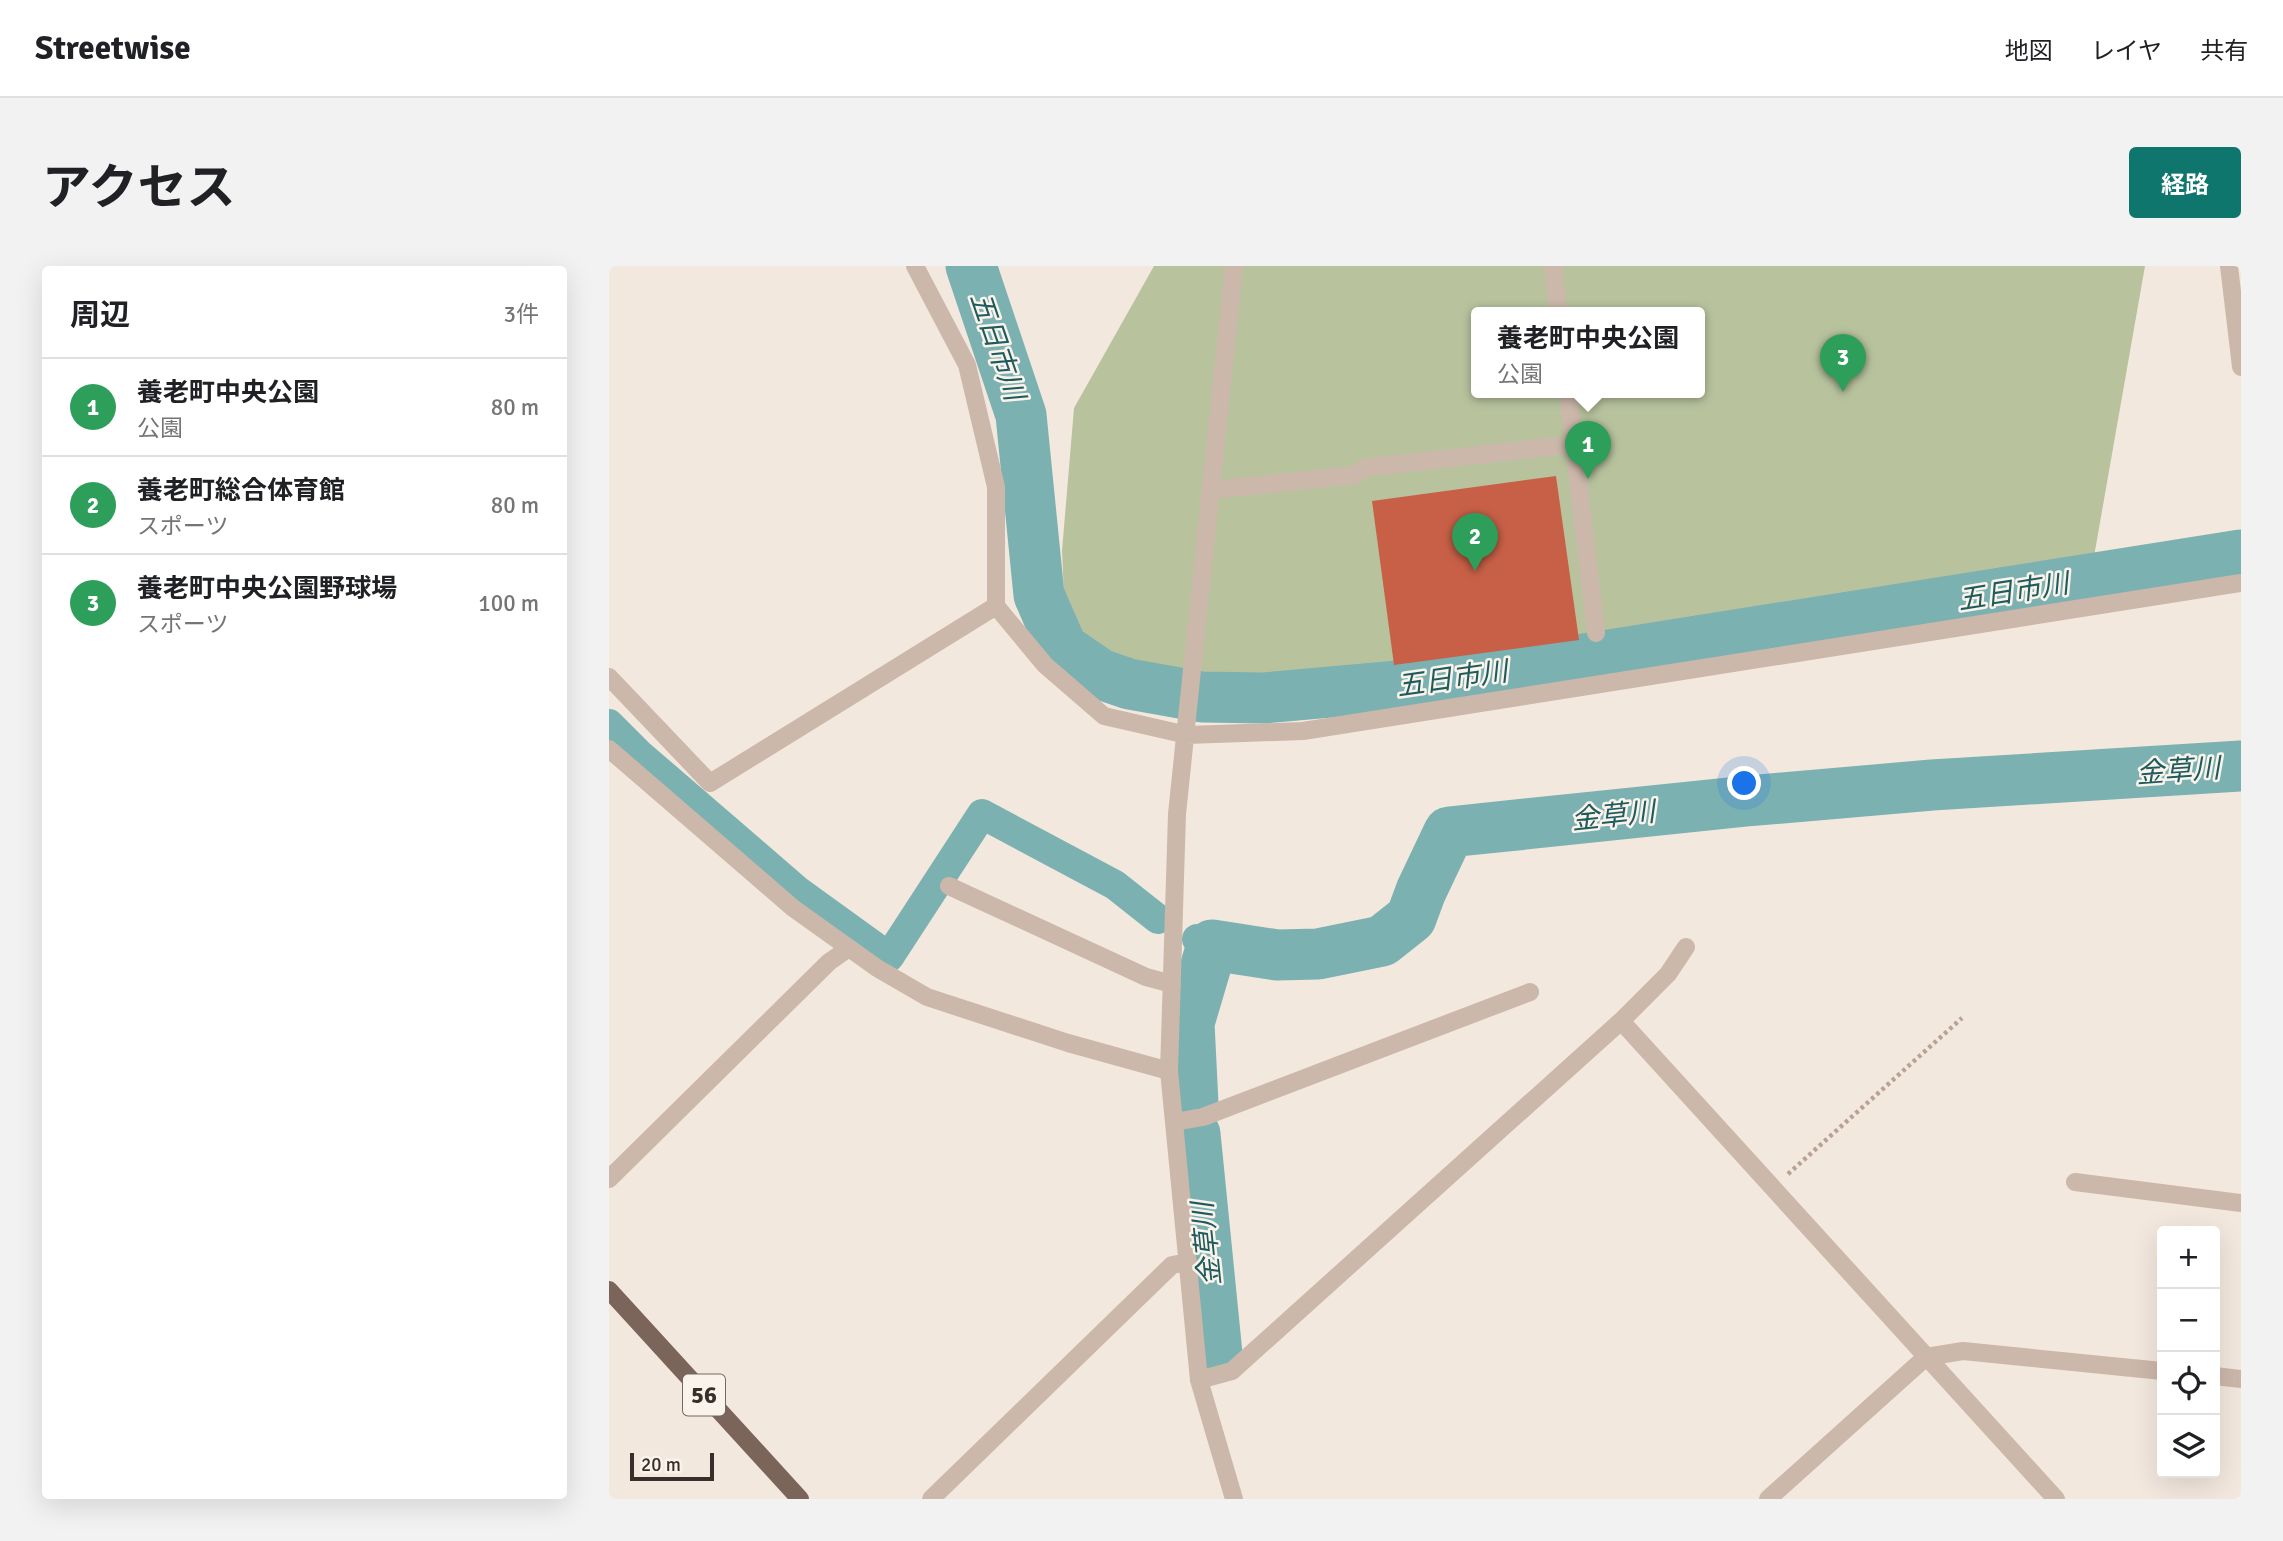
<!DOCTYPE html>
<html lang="ja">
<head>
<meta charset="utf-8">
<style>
	:root { --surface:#fff; --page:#f2f2f2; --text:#202124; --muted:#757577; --line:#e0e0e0; --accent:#0f766e }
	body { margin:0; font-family:Signika,"Noto Sans JP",sans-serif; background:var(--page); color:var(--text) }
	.controls { position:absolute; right:21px; bottom:21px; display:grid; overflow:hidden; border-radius:7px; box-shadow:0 7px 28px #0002 }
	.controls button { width:63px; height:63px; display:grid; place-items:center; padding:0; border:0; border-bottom:2px solid var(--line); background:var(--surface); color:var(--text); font:35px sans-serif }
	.scale { position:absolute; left:21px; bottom:18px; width:84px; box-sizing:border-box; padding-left:7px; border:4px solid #392e29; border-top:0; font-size:19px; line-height:24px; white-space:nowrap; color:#392e29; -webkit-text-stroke:5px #faf3eb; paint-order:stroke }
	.you { position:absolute; left:1136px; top:518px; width:24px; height:24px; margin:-18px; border:5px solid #fff; border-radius:50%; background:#1a73e8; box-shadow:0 0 0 10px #1a73e833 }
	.badge { display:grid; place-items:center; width:46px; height:46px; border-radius:50%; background:var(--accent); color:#fff; font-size:23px; font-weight:700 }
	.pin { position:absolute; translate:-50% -58px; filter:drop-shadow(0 2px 4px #0008) }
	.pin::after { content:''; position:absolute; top:37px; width:24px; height:21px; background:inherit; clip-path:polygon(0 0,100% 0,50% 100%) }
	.popup { position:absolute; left:862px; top:41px; width:234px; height:91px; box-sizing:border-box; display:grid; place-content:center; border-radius:7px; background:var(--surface); filter:drop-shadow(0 2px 5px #0005); font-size:23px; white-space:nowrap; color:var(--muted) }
	.popup b { font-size:26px; color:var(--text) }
	.popup::after { content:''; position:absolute; left:50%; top:100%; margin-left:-14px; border:14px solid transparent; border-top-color:var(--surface) }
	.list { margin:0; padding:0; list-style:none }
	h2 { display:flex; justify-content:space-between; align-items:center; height:91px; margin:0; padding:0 28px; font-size:30px }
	h2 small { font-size:23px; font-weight:400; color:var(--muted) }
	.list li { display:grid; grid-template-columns:46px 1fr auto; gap:21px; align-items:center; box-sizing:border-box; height:98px; padding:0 28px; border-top:2px solid var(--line) }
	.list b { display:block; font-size:26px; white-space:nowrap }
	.list p { margin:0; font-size:23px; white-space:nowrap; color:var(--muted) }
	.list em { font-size:23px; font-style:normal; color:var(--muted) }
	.icon { flex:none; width:38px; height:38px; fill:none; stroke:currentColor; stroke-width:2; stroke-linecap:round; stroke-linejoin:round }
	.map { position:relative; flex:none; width:1632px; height:1233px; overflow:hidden; border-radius:7px }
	header { display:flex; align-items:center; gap:42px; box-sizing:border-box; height:98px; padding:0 35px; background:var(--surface); border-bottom:2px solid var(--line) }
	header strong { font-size:33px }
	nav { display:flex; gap:38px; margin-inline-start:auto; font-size:24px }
	.intro { display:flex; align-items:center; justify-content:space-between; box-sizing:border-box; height:168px; padding:0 42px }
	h1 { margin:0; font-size:49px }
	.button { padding:18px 32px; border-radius:7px; background:var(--accent); color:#fff; font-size:24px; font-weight:700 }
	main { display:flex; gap:42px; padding:0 42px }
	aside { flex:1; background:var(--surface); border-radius:7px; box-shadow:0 7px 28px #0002 }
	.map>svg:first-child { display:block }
</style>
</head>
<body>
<header>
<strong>Streetwise</strong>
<nav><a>地図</a><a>レイヤ</a><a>共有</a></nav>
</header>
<div class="intro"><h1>アクセス</h1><a class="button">経路</a></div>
<main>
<aside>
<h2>周辺<small>3件</small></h2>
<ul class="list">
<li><span class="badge" style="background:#2e9e5b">1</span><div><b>養老町中央公園</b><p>公園</p></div><em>80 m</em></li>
<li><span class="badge" style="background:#2e9e5b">2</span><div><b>養老町総合体育館</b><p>スポーツ</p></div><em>80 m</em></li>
<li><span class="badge" style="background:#2e9e5b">3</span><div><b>養老町中央公園野球場</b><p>スポーツ</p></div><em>100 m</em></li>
</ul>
</aside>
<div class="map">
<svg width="1632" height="1233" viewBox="0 0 1632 1233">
	<rect width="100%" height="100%" fill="#f3e8de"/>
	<!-- green -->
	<path fill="#b8c39e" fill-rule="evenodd" d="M545,0h991l-53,302 -708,109 -162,9 -95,-13 -41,-26 -22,-52 -2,-44 12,-143zM867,47h224v80h-224z"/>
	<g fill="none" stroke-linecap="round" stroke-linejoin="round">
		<!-- canal -->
		<path stroke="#7cb1b1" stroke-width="30" d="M0,458l30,30 160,138 90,65 93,-143 133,71 43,34
			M588,673l15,6"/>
		<!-- river -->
		<path stroke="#7cb1b1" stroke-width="51" d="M362,0l50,149 18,180 23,53 38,26 29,10 73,13 62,1 168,-15 809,-128
			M584,838l-4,-81 23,-78 65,10 41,-1 64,-13 29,-23 10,-27 28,-59 298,-31 185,-16 309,-19
			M586,868l22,220"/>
	</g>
	<!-- building -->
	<path fill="#c86047" d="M947,210l23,164 -185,25 -22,-164z"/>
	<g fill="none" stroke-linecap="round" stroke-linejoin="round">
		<!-- path -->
		<path stroke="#b8a294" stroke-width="4.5" stroke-dasharray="3.5 3.5" stroke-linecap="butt" d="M1179,908l174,-156"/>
		<!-- lane -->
		<path stroke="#ccb8aa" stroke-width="18" d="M944,0l5,47
			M959,127l28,240
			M603,224l143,-15 9,-7 210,-24
			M1466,916l166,21"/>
		<!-- street -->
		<path stroke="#ccb8aa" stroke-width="18" d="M306,0l52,99 29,122v119l49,59 59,51 83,19 116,-4 938,-148
			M1620,0l12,101
			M0,411l101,106 286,-177
			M0,483l184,159 84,60 50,29 141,46 101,28
			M340,620l197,91 26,7
			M1012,755l435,478
			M565,856l29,-5 327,-125
			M0,913l220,-217 20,-14
			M1606,1110l26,3
			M590,1114l33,-9 389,-350 47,-47 18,-27
			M322,1233l241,-234 16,-3
			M625,1233l-35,-119 -30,-309 8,-257 57,-548
			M1159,1233l158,-142 37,-6 199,20"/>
		<!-- primary -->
		<path stroke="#7b645a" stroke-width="18" d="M0,1024l191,209"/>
	</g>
	<g text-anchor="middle" stroke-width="5" stroke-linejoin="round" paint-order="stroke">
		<!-- shield labels -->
		<rect fill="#faf3eb" stroke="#736963" stroke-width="2" x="74" y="1108.5" width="42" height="41" rx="5"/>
		<g font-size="24" font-weight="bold" fill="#392e29">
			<text x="95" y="1137">56</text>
		</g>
		<!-- water labels -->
		<g font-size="28" font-style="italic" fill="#1e5b5c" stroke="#faf3eb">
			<text transform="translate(389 80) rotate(71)" y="10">五日市川</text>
			<text transform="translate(1404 325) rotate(-9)" y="10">五日市川</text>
			<text transform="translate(843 412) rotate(-8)" y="10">五日市川</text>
			<text transform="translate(1569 504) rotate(-4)" y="10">金草川</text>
			<text transform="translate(1004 549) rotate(-6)" y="10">金草川</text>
			<text transform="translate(597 978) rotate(-96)" y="10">金草川</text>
		</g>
	</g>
</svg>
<div class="controls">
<button>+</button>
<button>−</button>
<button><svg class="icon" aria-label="locate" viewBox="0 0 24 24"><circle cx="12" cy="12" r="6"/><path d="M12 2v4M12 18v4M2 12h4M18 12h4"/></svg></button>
<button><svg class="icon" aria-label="layers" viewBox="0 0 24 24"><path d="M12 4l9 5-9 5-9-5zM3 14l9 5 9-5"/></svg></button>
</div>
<div class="scale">20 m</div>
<div class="you"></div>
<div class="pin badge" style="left:979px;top:213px;background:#2e9e5b">1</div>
<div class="popup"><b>養老町中央公園</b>公園</div>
<div class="pin badge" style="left:866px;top:305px;background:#2e9e5b">2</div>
<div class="pin badge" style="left:1234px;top:126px;background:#2e9e5b">3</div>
</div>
</main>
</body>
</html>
